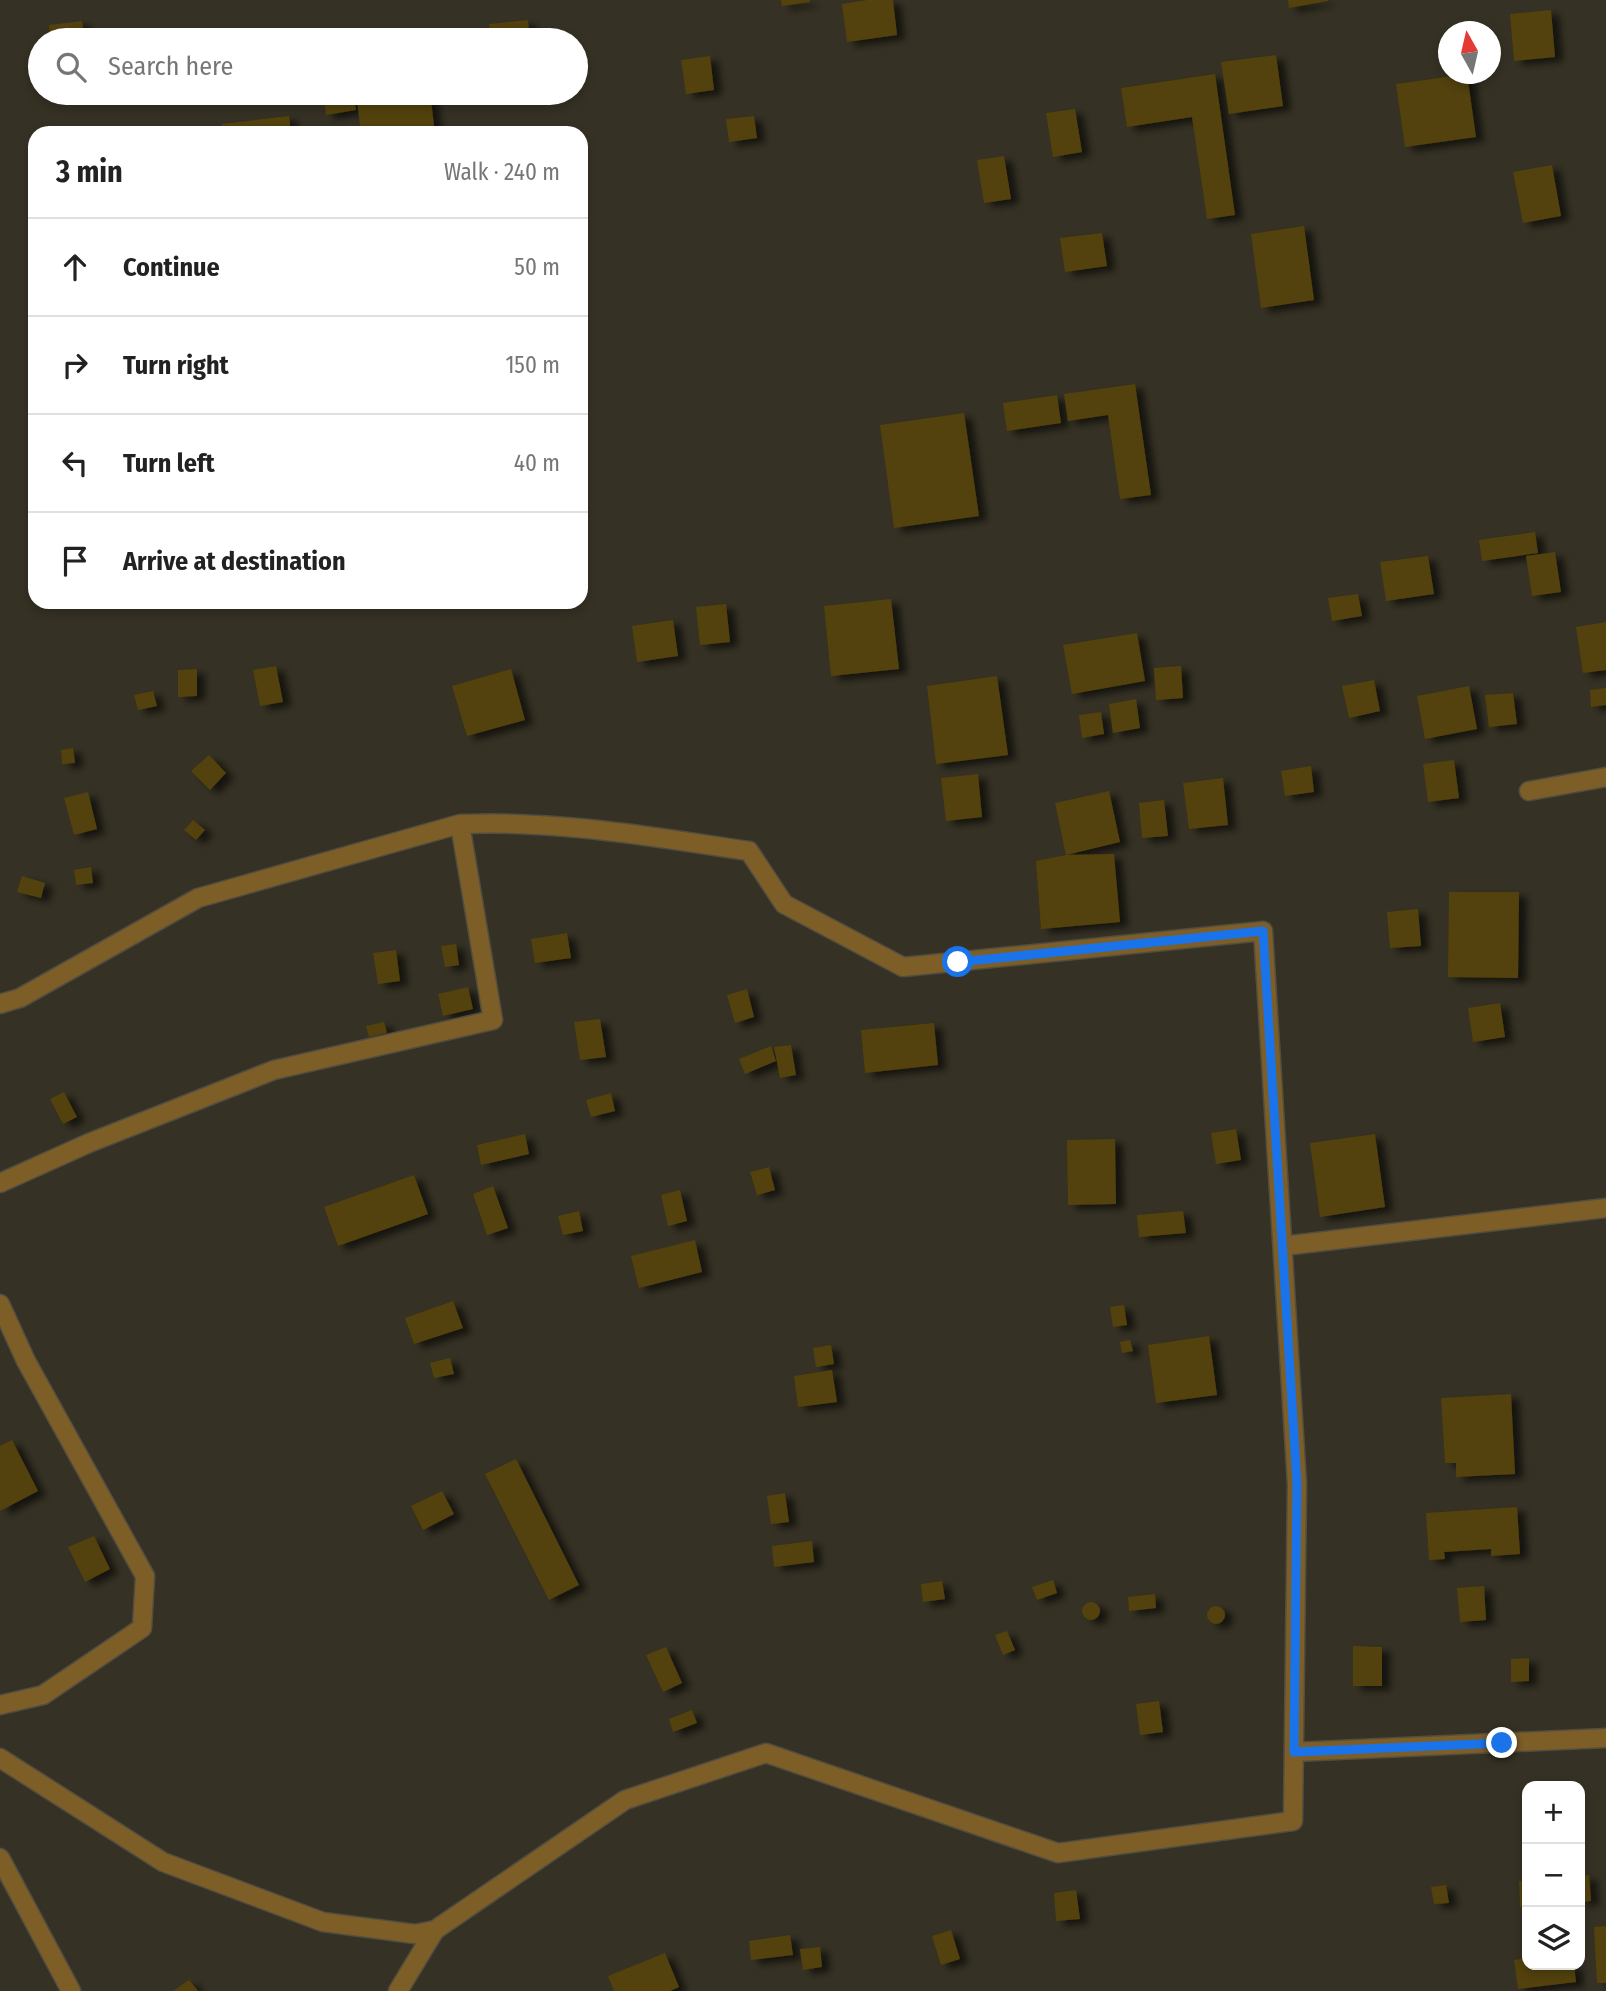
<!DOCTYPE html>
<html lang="en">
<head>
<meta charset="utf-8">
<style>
	:root { --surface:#fff; --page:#f6f6f6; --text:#222; --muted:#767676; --line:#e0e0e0 }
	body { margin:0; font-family:"Fira Sans Condensed",sans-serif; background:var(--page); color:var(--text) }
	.controls { position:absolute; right:21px; bottom:21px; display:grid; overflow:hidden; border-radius:14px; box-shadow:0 4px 10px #0003 }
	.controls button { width:63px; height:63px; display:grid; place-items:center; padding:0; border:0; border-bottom:2px solid var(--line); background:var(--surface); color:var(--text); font:35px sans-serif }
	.compass { position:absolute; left:1438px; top:21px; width:63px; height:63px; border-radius:50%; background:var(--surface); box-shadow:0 4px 10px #0003; rotate:352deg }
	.stop { position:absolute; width:21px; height:21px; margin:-16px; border:5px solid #1a73e8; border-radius:50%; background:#fff }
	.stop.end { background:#1a73e8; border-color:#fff; box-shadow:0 2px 7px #0008 }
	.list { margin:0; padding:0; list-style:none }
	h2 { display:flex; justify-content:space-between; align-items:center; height:91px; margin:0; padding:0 28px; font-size:30px }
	h2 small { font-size:23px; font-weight:400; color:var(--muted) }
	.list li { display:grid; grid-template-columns:46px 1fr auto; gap:21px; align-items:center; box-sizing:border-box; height:98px; padding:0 28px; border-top:2px solid var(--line) }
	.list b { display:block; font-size:26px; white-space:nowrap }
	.list em { font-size:23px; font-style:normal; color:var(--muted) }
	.icon { flex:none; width:38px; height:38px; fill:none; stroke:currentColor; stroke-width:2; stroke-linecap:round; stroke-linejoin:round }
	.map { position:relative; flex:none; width:1606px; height:1991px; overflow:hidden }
	.search { position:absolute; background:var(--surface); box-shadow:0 4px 10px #0003; left:28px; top:28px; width:560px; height:77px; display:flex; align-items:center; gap:18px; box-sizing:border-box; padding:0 24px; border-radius:38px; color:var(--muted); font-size:26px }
	.panel { position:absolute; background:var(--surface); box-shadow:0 4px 10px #0003; left:28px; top:126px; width:560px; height:483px; border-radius:21px }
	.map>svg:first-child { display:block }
</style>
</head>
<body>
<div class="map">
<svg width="1606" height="1991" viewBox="0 0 1606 1991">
	<defs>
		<filter id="shadow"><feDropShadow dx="8" dy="4.5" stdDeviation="3.5" flood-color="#0009"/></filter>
	</defs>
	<rect width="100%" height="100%" fill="#353124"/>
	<!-- building -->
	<path fill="#534209" filter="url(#shadow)" d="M781,0h29v2l-28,4z
		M867,0h26l4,35 -50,7 -5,-38z
		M1288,0h40v1l-39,7z
		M1551,10l4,47 -41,4 -4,-47z
		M528,20l2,20h-39l-2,-16z
		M82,21l3,19h-35l-1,-15z
		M1276,55l7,51 -54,8 -8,-52z
		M710,56l4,34 -28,4 -5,-34z
		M1215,74l20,141 -28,4 -15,-102 -65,10 -6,-39z
		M1467,74l9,63 -71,10 -9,-63z
		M323,93h30l3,17 -30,5z
		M356,93h74l5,40h-74z
		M1075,109l7,43 -29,5 -7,-44z
		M289,116l2,17h-68l-1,-9z
		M754,116l3,22 -28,4 -3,-23z
		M1004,156l7,43 -27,4 -7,-43z
		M1552,165l9,51 -38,7 -10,-51z
		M1304,226l10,74 -53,8 -10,-74z
		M1102,233l5,33 -42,6 -5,-34z
		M1135,384l16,111 -31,4 -12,-84 -40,6 -4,-27z
		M1057,395l4,28 -54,8 -4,-28z
		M964,413l15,103 -85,12 -14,-103z
		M1535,532l3,21 -56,8 -3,-21z
		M1555,552l6,40 -29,4 -6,-40z
		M1428,556l6,38 -48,7 -6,-39z
		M1358,594l4,22 -30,5 -4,-23z
		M891,599l8,70 -68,7 -7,-70z
		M726,604l4,38 -30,3 -4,-38z
		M673,620l5,36 -41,6 -5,-36z
		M1606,622v48l-23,3 -7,-46z
		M1137,633l8,48 -73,13 -9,-49z
		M276,666l7,36 -23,4 -7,-36z
		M1181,666l2,32 -27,2 -2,-32z
		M197,669v27l-19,1v-27z
		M511,669l14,51 -58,16 -15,-50z
		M997,676l11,79 -72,9 -9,-78z
		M1374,680l6,31 -31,7 -7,-32z
		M1469,686l8,43 -52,10 -8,-43z
		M1606,688v17l-15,2 -1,-17z
		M153,691l4,15 -19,4 -4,-15z
		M1513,693l4,31 -28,3 -4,-32z
		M1136,699l4,29 -27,5 -4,-29z
		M1101,712l3,22 -22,4 -3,-23z
		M73,748l2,15 -13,1 -1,-14z
		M209,755l17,18 -16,17 -19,-19z
		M1454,760l5,38 -31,4 -5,-38z
		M1311,766l3,26 -29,4 -4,-25z
		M978,774l4,43 -36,4 -5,-43z
		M1223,778l5,47 -39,4 -6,-46z
		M1109,791l11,51 -54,13 48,-1 6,68 -79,7 -5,-68 30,-6 -11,-52z
		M88,792l9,37 -23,6 -10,-37z
		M1164,800l4,36 -26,2 -3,-35z
		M193,820l12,10 -9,10 -12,-10z
		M91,867l2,16 -17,2 -2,-15z
		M22,876l23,7 -4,15 -24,-6z
		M1449,892h70l-1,86 -70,-1z
		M1418,909l3,37 -31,2 -3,-36z
		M567,933l4,25 -36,5 -4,-24z
		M456,944l3,21 -14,2 -4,-21z
		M396,950l4,31 -22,3 -5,-31z
		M468,987l5,22 -30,7 -5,-22z
		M747,989l7,28 -19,6 -8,-28z
		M1500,1003l5,34 -32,5 -5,-34z
		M600,1019l6,38 -26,3 -6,-38z
		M384,1022l3,11 -18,4 -3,-11z
		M934,1023l4,42 -73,8 -4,-43z
		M791,1045l5,30 -16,3 -6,-31z
		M771,1046l5,15 -31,13 -6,-15z
		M64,1092l13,25 -14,7 -13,-25z
		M611,1093l4,18 -24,6 -5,-17z
		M1236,1129l5,31 -25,4 -5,-31z
		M525,1134l4,20 -48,11 -4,-20z
		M1375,1134l10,73 -65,10 -10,-74z
		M1115,1139l1,65 -48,1 -1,-65z
		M769,1167l6,23 -18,5 -7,-23z
		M414,1175l14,39 -90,32 -14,-39z
		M493,1186l15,42 -21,7 -14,-41z
		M680,1190l7,31 -19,5 -7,-31z
		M579,1211l4,20 -20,4 -5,-19z
		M1183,1211l3,22 -47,4 -2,-22z
		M695,1240l7,32 -63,16 -8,-32z
		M453,1301l10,27 -49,16 -9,-26z
		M1124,1305l3,20 -14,2 -3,-20z
		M1209,1336l8,59 -61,8 -8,-58z
		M1130,1340l3,11 -11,2 -2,-11z
		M831,1345l3,19 -18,3 -3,-19z
		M450,1358l4,16 -20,4 -4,-15z
		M832,1370l5,32 -39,5 -4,-31z
		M1511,1394l4,80 -59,3v-14h-11l-4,-65z
		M12,1440l26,51 -38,20v-65z
		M516,1459l63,126 -30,15 -64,-126z
		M442,1491l12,23 -31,16 -12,-24z
		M785,1493l4,29 -18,2 -4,-28z
		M1517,1507l3,47 -29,2v-7l-47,3 1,7 -16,1 -3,-47z
		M94,1536l16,33 -25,13 -17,-35z
		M812,1541l2,21 -40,5 -2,-21z
		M1053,1580l4,13 -20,7 -5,-13z
		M942,1581l3,18 -22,3 -2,-18z
		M1484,1586l2,34 -26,2 -3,-34z
		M1155,1594l1,14 -27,3 -1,-14z
		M1082 1611a9 9 0 1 1 18 0a9 9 0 1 1-18 0Z
		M1207 1615a9 9 0 1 1 18 0a9 9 0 1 1-18 0Z
		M1007,1631l8,19 -12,5 -8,-20z
		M1353,1646l29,1v39h-29z
		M666,1647l16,36 -19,9 -17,-37z
		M1529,1658v23l-18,1v-23z
		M1159,1701l4,31 -23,3 -4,-31z
		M692,1710l5,13 -24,9 -4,-13z
		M1589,1875l2,26 -11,1v-26z
		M1527,1880v26l-7,1 -1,-26z
		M1446,1885l3,18 -15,1 -3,-17z
		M1076,1890l4,29 -24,2 -2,-28z
		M1606,1926v57h-9l-3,-56z
		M951,1930l9,29 -19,6 -9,-29z
		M790,1935l3,20 -42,5 -2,-19z
		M820,1947l2,20 -19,3 -3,-21z
		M665,1953l14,34 -9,4h-56l-6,-15z
		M1527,1958v7h47l2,17 -58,7 -4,-29z
		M189,1980l9,11h-25z"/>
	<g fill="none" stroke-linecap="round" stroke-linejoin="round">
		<!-- street casing -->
		<g stroke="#514d41" stroke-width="21">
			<path id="street" d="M1529,791l77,-14
				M0,1004l20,-6 178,-100 262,-74c98,-4 193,13 289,27l35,53 119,63 360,-36 34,553 -4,337 -235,32 -292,-100 -141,47 -190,130 -37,61
				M0,1183l89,-40 185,-73 219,-50 -33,-196
				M1283,1246l323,-38
				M0,1304l26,57 119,215 -3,52 -99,67 -43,10
				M1294,1752l312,-14
				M0,1758l163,104 160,60 92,12 20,-4
				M0,1858l71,133"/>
		</g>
		<!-- street -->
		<use href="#street" stroke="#7e5e27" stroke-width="18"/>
	</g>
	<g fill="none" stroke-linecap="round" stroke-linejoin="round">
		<!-- route -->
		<path stroke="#1a73e8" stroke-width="9" d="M958,962l305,-31 34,553 -3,268 208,-9"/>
	</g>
</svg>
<div class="controls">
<button>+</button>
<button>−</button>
<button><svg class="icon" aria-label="layers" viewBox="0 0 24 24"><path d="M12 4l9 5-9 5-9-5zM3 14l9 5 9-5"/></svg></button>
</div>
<svg class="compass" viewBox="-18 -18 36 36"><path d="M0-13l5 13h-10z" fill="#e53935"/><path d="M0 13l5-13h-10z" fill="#767676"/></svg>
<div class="stop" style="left:958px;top:962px"></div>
<div class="stop end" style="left:1502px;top:1743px"></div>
<div class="search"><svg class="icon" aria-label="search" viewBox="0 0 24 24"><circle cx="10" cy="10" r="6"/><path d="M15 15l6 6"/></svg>Search here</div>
<section class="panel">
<h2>3 min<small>Walk · 240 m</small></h2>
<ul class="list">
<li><svg class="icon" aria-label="ahead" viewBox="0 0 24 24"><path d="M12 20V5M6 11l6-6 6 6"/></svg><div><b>Continue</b></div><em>50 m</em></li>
<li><svg class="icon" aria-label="right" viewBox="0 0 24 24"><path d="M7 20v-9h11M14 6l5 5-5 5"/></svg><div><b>Turn right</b></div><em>150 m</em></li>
<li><svg class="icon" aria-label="left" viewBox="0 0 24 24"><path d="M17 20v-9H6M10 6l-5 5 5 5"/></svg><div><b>Turn left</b></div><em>40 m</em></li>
<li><svg class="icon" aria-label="arrive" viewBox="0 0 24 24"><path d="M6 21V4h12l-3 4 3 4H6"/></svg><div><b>Arrive at destination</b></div></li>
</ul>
</section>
</div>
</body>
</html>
